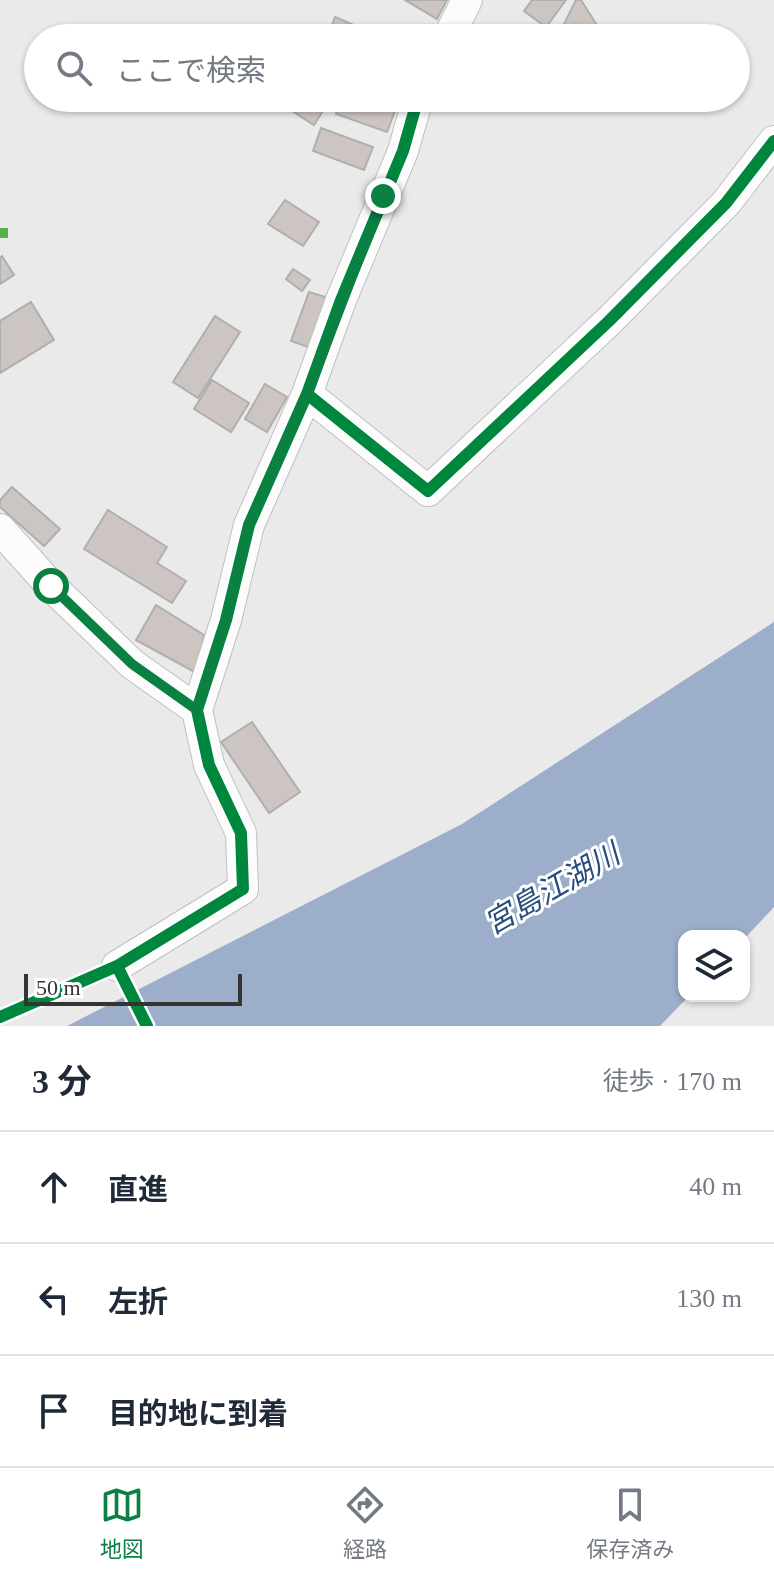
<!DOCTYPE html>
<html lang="ja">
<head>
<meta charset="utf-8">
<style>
	:root { --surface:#fff; --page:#f6f6f7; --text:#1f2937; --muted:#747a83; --line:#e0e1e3; --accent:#0b8043 }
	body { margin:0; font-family:"Times New Roman","Noto Sans JP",serif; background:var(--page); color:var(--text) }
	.controls { position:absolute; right:24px; bottom:24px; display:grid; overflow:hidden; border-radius:16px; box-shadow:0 2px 6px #0004 }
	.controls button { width:72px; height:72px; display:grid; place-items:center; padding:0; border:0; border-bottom:2px solid var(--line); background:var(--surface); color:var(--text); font:40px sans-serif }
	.scale { position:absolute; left:24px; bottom:20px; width:218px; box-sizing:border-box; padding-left:8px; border:4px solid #343435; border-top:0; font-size:22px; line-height:28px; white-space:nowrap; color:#343435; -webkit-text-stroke:6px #fff; paint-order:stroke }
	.stop { position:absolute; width:24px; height:24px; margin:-18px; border:6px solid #0b8043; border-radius:50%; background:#fff }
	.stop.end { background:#0b8043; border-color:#fff; box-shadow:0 2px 8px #0008 }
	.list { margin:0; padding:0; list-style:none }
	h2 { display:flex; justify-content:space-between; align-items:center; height:104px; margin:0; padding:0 32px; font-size:34px }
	h2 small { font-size:26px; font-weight:400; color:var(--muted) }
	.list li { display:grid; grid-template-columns:52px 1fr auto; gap:24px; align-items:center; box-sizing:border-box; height:112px; padding:0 32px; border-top:2px solid var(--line) }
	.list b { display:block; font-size:30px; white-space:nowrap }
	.list em { font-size:26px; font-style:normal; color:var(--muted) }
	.icon { flex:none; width:44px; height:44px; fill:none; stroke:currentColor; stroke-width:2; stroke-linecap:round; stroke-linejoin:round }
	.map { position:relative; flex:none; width:774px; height:1026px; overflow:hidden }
	.search { position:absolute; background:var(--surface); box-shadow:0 2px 6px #0004; left:24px; right:24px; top:24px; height:88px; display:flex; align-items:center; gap:20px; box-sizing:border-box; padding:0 28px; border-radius:44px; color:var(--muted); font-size:30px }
	.sheet { height:440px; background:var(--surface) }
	nav { display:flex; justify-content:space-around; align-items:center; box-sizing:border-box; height:112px; border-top:2px solid var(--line); background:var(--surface); font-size:22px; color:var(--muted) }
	nav a { display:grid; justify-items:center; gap:4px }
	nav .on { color:var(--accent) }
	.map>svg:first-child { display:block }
</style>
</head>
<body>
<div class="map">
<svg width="774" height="1026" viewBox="0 0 774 1026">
	<rect width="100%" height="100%" fill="#eaeaeb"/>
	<!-- water -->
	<path fill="#9caec9" d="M774,622v285l-30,32v-3h-60v60h5l-29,30h-593l395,-202z"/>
	<!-- building -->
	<path fill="#cdc5c1" stroke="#afafae" stroke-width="2" d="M405,0h42l-10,19z
		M532,0h34l-20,27 -22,-16z
		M576,0h5l24,38h-48z
		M335,17l28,12 -4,9h-32z
		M296,98h10l18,11 -10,16 -25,-16z
		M342,98h37l18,7 -10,27 -51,-18z
		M321,128l52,19 -9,23 -51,-19z
		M285,200l34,22 -16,24 -35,-22z
		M2,256l12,19 -14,9v-26z
		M293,269l17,11 -8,11 -16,-12z
		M309,292l19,6 -17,50 -20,-7z
		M31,302l23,38 -54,33v-52z
		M215,316l25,16 -42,66 -25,-16z
		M212,380l37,23 -18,29 -37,-23z
		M265,384l22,13 -20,35 -22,-13z
		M12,487l48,42 -16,17 -44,-39v-7z
		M108,510l59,37 -10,16 29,18 -14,22 -88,-54z
		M156,605l48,30 -6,39 -62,-34z
		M252,722l48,70 -31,21 -48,-71z"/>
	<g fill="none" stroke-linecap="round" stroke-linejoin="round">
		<!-- street casing -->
		<g stroke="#c0c0c1" stroke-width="32">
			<path id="street" d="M448,38l19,-38
				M307,394l121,97 181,-170 117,-118 48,-62
				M0,529l51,57 81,78 65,46
				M117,966l126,-77 -2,-56 -32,-68 -12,-55 29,-90 23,-95 58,-131 34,-94 62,-149 15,-53"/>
		</g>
		<!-- street -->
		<use href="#street" stroke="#fcfcfc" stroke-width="30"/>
		<!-- quiet -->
		<path stroke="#56b246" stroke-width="10" stroke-dasharray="20 10" stroke-linecap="butt" d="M0,233h8"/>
		<!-- cycleway casing -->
		<g stroke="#fff" stroke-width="17">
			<path id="cycleway" d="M307,394l121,97 181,-170 117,-118 48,-62
				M117,966l126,-77 -2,-56 -32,-68 -12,-55 29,-90 23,-95 58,-131 34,-94 62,-149 15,-53
				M0,1017l117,-51 30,60"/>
		</g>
		<!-- cycleway -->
		<use href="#cycleway" stroke="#00873e" stroke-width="12"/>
	</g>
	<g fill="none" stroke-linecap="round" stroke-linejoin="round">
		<!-- route -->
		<path stroke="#0b8043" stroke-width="10" d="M51,586l81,78 65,46 29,-90 23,-95 58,-131 76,-198"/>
	</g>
	<g text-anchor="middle" stroke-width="6" stroke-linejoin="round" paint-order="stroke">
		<!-- water labels -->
		<g font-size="30" font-style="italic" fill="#294c7e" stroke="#fff">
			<text transform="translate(552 889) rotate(-30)" y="10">宮島江湖川</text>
		</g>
	</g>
</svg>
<div class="controls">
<button><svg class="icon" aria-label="layers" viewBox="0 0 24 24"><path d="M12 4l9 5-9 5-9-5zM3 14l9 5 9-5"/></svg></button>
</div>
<div class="scale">50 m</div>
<div class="stop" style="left:51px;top:586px"></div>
<div class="stop end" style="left:383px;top:196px"></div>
<div class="search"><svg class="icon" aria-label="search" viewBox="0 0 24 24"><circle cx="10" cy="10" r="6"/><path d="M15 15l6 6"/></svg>ここで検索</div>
</div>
<section class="sheet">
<h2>3 分<small>徒歩 · 170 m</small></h2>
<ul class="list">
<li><svg class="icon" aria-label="ahead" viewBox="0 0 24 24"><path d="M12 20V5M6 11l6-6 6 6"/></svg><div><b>直進</b></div><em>40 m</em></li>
<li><svg class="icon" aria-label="left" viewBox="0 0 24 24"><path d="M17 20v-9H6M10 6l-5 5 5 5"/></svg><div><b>左折</b></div><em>130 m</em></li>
<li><svg class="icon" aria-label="arrive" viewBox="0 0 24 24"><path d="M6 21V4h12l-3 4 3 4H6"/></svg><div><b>目的地に到着</b></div></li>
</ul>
</section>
<nav>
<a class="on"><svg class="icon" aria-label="map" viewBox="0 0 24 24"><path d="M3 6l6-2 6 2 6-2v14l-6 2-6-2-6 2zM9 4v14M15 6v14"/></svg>地図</a>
<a><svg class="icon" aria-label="directions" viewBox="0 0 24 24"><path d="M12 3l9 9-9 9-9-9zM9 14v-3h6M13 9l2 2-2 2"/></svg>経路</a>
<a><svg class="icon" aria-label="saved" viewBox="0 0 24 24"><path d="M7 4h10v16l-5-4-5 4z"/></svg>保存済み</a>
</nav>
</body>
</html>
